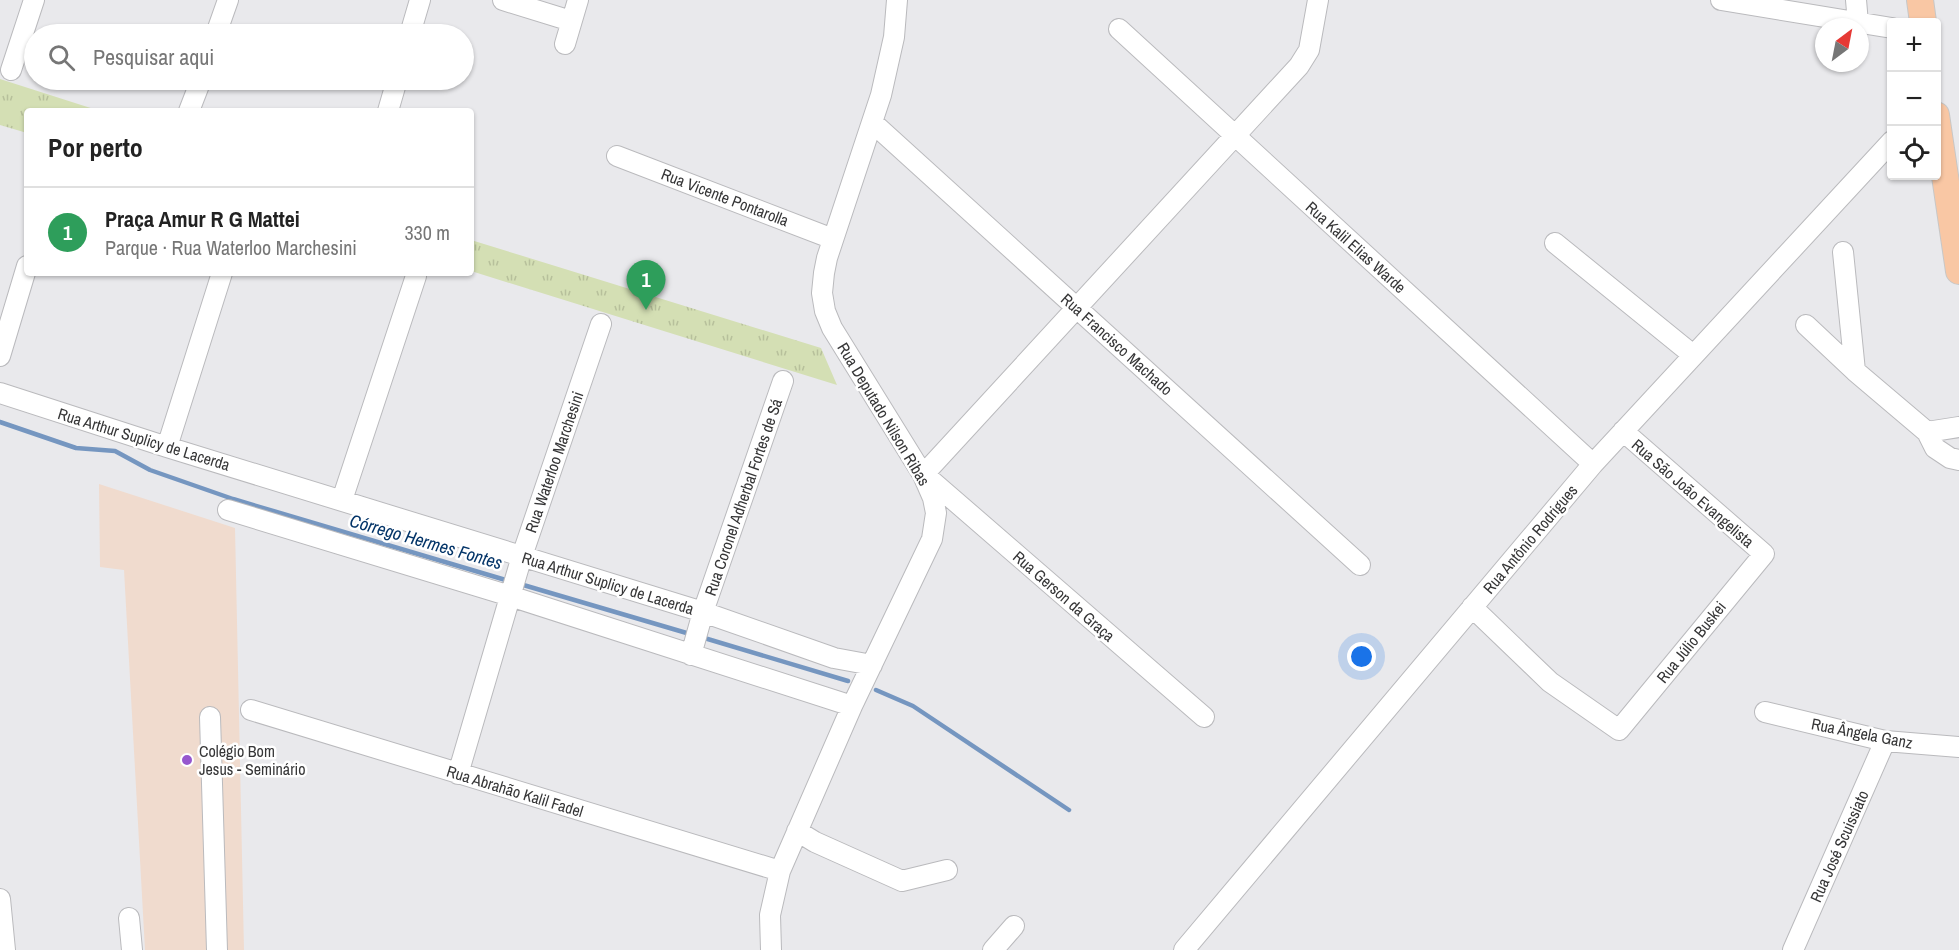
<!DOCTYPE html>
<html lang="pt">
<head>
<meta charset="utf-8">
<style>
	:root { --surface:#fff; --page:#f2f2f2; --text:#222; --muted:#767676; --line:#e0e0e0; --accent:#0f766e }
	body { margin:0; font-family:"Archivo Narrow",sans-serif; background:var(--page); color:var(--text) }
	.controls { position:absolute; right:18px; top:18px; display:grid; overflow:hidden; border-radius:6px; box-shadow:0 2px 4px #0004 }
	.controls button { width:54px; height:54px; display:grid; place-items:center; padding:0; border:0; border-bottom:2px solid var(--line); background:var(--surface); color:var(--text); font:30px sans-serif }
	.compass { position:absolute; left:1815px; top:18px; width:54px; height:54px; border-radius:50%; background:var(--surface); box-shadow:0 2px 4px #0004; rotate:32deg }
	.you { position:absolute; left:1362px; top:657px; width:21px; height:21px; margin:-15px; border:4px solid #fff; border-radius:50%; background:#1a73e8; box-shadow:0 0 0 9px #1a73e833 }
	.badge { display:grid; place-items:center; width:39px; height:39px; border-radius:50%; background:var(--accent); color:#fff; font-size:20px; font-weight:700 }
	.pin { position:absolute; translate:-50% -50px; filter:drop-shadow(0 2px 3px #0008) }
	.pin::after { content:''; position:absolute; top:32px; width:21px; height:18px; background:inherit; clip-path:polygon(0 0,100% 0,50% 100%) }
	.list { margin:0; padding:0; list-style:none }
	h2 { display:flex; justify-content:space-between; align-items:center; height:78px; margin:0; padding:0 24px; font-size:26px }
	h2 small { font-size:20px; font-weight:400; color:var(--muted) }
	.list li { display:grid; grid-template-columns:39px 1fr auto; gap:18px; align-items:center; box-sizing:border-box; height:90px; padding:0 24px; border-top:2px solid var(--line) }
	.list b { display:block; font-size:22px; white-space:nowrap }
	.list p { margin:0; font-size:20px; white-space:nowrap; color:var(--muted) }
	.list em { font-size:20px; font-style:normal; color:var(--muted) }
	.icon { flex:none; width:33px; height:33px; fill:none; stroke:currentColor; stroke-width:2; stroke-linecap:round; stroke-linejoin:round }
	.map { position:relative; flex:none; width:1959px; height:950px; overflow:hidden }
	.search { position:absolute; background:var(--surface); box-shadow:0 2px 4px #0004; left:24px; top:24px; width:450px; height:66px; display:flex; align-items:center; gap:15px; box-sizing:border-box; padding:0 21px; border-radius:33px; color:var(--muted); font-size:22px }
	.panel { position:absolute; background:var(--surface); box-shadow:0 2px 4px #0004; left:24px; top:108px; width:450px; height:168px; border-radius:6px }
	.map>svg:first-child { display:block }
</style>
</head>
<body>
<div class="map">
<svg width="1959" height="950" viewBox="0 0 1959 950">
	<defs>
		<pattern id="grass-tufts" width="24" height="20" patternUnits="userSpaceOnUse" patternTransform="scale(1.5)"><rect width="24" height="20" fill="#d4dfb4"/><path d="M3 7l-1-3M5 7V3M7 7l1-3M15 17l-1-3M17 17v-4M19 17l1-3" fill="none" stroke="#b7c09b"/></pattern>
	</defs>
	<rect width="100%" height="100%" fill="#e9e9ec"/>
	<!-- education -->
	<path fill="#f0dbce" d="M99,484l136,44 9,422h-99l-21,-380 -24,-3z"/>
	<!-- grass -->
	<path fill="url(#grass-tufts)" d="M0,79l100,32h-73v22l-27,-8z
		M471,240l350,108 16,37 -366,-114z"/>
	<g fill="none" stroke-linecap="round" stroke-linejoin="round">
		<!-- stream -->
		<path stroke="#7596c0" stroke-width="4.5" d="M0,422l76,26 39,3 35,19 83,29 276,82
			M520,584l170,50
			M701,637l147,44
			M876,690l37,16 156,104"/>
		<!-- minor casing -->
		<g stroke="#bababd" stroke-width="22">
			<path id="minor" d="M503,0l68,21
				M1721,0l171,28
				M1856,0l2,23
				M1119,29l474,435
				M216,34l12,-34
				M410,34l10,-34
				M565,44l13,-44
				M11,70l23,-70
				M189,111l12,-31
				M388,111l9,-31
				M873,123l487,442
				M617,156l216,83
				M1555,243l138,112
				M1843,252l12,119
				M1806,325l49,46 72,61 8,16 15,10 9,2
				M0,356l27,-90
				M0,393l167,54 536,165 131,46 38,7
				M1927,432l32,-5
				M167,447l55,-174
				M923,475l376,-409 10,-16 9,-50
				M926,476l278,241
				M342,500l74,-224
				M228,510l282,86 342,110
				M1472,607l78,75 69,48 145,-176 -141,-123
				M691,655l12,-43 80,-231
				M251,710l529,161
				M1765,712l120,29 74,6
				M210,717l7,233
				M458,774l64,-218 79,-232
				M797,831l18,11 87,39 45,-11
				M0,899l5,51
				M129,918l3,32
				M771,950l-1,-35 10,-44 72,-165 80,-167 4,-26 -3,-15 -10,-23 -91,-147 -7,-17 -3,-18 2,-20 3,-15 54,-163 13,-58 3,-37
				M993,950l21,-24
				M1184,950l409,-486 299,-323
				M1793,950l92,-209"/>
		</g>
		<!-- major casing -->
		<g stroke="#c7c7c7" stroke-width="28">
			<path id="major" d="M1920,0l3,22
				M1936,115l23,156"/>
		</g>
		<!-- minor -->
		<use href="#minor" stroke="#fff" stroke-width="20"/>
		<!-- major -->
		<use href="#major" stroke="#f9c7a4" stroke-width="26"/>
	</g>
	<!-- markers -->
	<circle fill="#9657ce" stroke="#fff" stroke-width="2" cx="187" cy="760" r="6"/>
	<g text-anchor="middle" stroke-width="5" stroke-linejoin="round" paint-order="stroke">
		<!-- street labels -->
		<g font-size="16" fill="#363637" stroke="#fff">
			<text transform="translate(725 197) rotate(21)" y="6">Rua Vicente Pontarolla</text>
			<text transform="translate(1356 247) rotate(42)" y="6">Rua Kalil Elias Warde</text>
			<text transform="translate(1117 344) rotate(42)" y="6">Rua Francisco Machado</text>
			<text transform="translate(884 414) rotate(59)" y="6">Rua Deputado Nilson Ribas</text>
			<text transform="translate(144 439) rotate(17)" y="6">Rua Arthur Suplicy de Lacerda</text>
			<text transform="translate(554 462) rotate(-71)" y="6">Rua Waterloo Marchesini</text>
			<text transform="translate(1693 493) rotate(41)" y="6">Rua São João Evangelista</text>
			<text transform="translate(743 497) rotate(-71)" y="6">Rua Coronel Adherbal Fortes de Sá</text>
			<text transform="translate(1530 539) rotate(-50)" y="6">Rua Antônio Rodrigues</text>
			<text transform="translate(608 583) rotate(17)" y="6">Rua Arthur Suplicy de Lacerda</text>
			<text transform="translate(1064 596) rotate(41)" y="6">Rua Gerson da Graça</text>
			<text transform="translate(1691 642) rotate(-51)" y="6">Rua Júlio Buskei</text>
			<text transform="translate(1862 733) rotate(11)" y="6">Rua Ângela Ganz</text>
			<text transform="translate(515 791) rotate(17)" y="6">Rua Abrahão Kalil Fadel</text>
			<text transform="translate(1839 846) rotate(-66)" y="6">Rua José Scuissiato</text>
		</g>
		<!-- poi labels -->
		<g font-size="16" fill="#363637" stroke="#fff" text-anchor="start">
			<text x="199" y="757">Colégio Bom<tspan x="199" dy="18">Jesus - Seminário</tspan></text>
		</g>
		<!-- water labels -->
		<g font-size="18" font-style="italic" fill="#033468" stroke="#fff">
			<text transform="translate(426 542) rotate(16)" y="6">Córrego Hermes Fontes</text>
		</g>
	</g>
</svg>
<div class="controls">
<button>+</button>
<button>−</button>
<button><svg class="icon" aria-label="locate" viewBox="0 0 24 24"><circle cx="12" cy="12" r="6"/><path d="M12 2v4M12 18v4M2 12h4M18 12h4"/></svg></button>
</div>
<svg class="compass" viewBox="-18 -18 36 36"><path d="M0-13l5 13h-10z" fill="#e53935"/><path d="M0 13l5-13h-10z" fill="#767676"/></svg>
<div class="you"></div>
<div class="pin badge" style="left:646px;top:310px;background:#2e9e5b">1</div>
<div class="search"><svg class="icon" aria-label="search" viewBox="0 0 24 24"><circle cx="10" cy="10" r="6"/><path d="M15 15l6 6"/></svg>Pesquisar aqui</div>
<section class="panel">
<h2>Por perto<small></small></h2>
<ul class="list">
<li><span class="badge" style="background:#2e9e5b">1</span><div><b>Praça Amur R G Mattei</b><p>Parque · Rua Waterloo Marchesini</p></div><em>330 m</em></li>
</ul>
</section>
</div>
</body>
</html>
